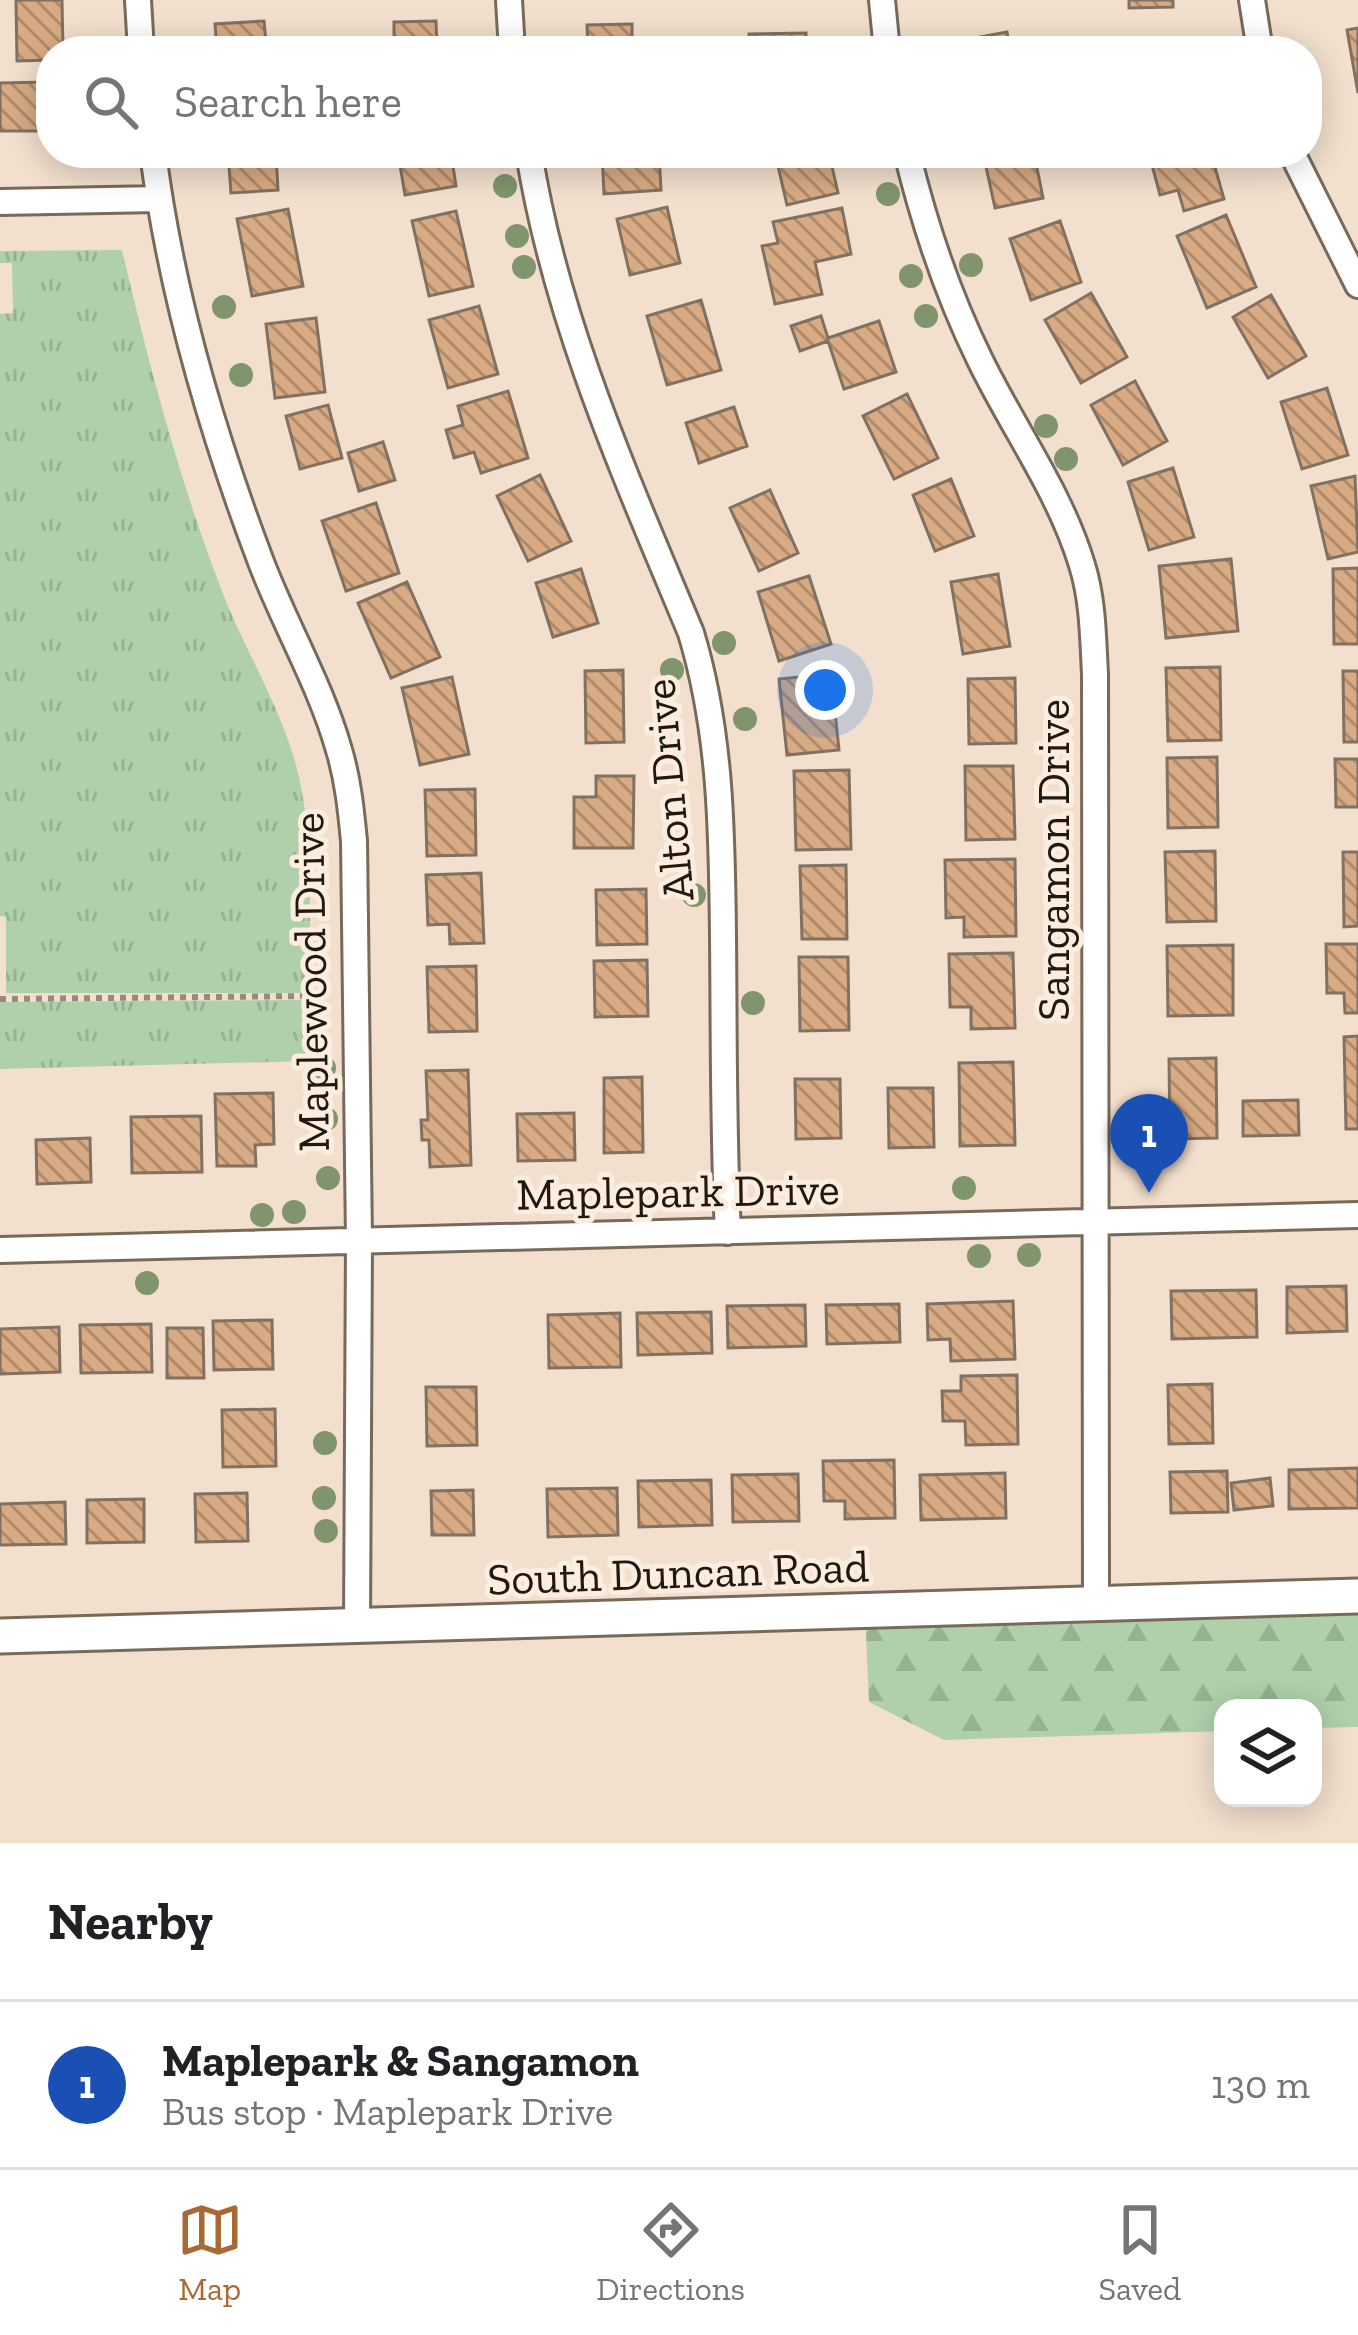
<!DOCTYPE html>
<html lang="en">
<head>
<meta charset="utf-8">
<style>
	:root { --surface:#fff; --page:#f2f2f2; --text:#202124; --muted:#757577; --line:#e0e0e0; --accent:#aa6933 }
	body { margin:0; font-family:"Zilla Slab",serif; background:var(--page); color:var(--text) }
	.controls { position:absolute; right:36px; bottom:36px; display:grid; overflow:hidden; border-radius:24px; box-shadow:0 6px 30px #0003 }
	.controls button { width:108px; height:108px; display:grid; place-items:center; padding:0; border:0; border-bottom:3px solid var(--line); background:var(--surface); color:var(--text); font:60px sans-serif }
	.you { position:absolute; left:825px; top:690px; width:42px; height:42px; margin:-30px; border:9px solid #fff; border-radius:50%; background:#1a73e8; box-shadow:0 0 0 18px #1a73e833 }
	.badge { display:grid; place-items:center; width:78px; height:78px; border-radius:50%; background:var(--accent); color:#fff; font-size:39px; font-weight:700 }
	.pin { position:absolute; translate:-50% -99px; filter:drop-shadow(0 3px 6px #0008) }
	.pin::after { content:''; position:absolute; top:63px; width:42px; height:36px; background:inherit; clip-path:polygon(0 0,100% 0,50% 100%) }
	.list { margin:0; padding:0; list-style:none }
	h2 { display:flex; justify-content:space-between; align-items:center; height:156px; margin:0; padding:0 48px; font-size:51px }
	h2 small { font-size:39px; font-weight:400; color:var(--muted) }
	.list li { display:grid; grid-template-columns:78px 1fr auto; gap:36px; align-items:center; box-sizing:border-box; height:168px; padding:0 48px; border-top:3px solid var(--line) }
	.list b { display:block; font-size:45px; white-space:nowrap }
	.list p { margin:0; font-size:39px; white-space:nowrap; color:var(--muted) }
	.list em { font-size:39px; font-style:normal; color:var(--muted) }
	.icon { flex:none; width:66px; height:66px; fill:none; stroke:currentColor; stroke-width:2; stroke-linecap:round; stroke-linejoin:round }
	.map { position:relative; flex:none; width:1358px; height:1843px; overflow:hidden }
	.search { position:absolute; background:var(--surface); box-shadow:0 6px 30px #0003; left:36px; right:36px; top:36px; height:132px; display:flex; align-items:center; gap:30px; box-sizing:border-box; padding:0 42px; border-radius:48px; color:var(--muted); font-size:45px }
	.sheet { height:324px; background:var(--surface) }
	nav { display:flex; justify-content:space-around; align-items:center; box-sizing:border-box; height:168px; border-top:3px solid var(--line); background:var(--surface); font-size:33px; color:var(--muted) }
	nav a { display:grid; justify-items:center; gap:6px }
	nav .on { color:var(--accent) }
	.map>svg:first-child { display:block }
</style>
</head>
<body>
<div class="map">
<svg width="1358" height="1843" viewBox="0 0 1358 1843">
	<defs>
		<pattern id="grass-tufts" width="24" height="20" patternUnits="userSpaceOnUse" patternTransform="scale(3)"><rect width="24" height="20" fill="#afd0ab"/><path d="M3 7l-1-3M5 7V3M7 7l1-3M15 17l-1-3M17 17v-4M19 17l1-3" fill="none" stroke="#96b292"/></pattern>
		<pattern id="forest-firs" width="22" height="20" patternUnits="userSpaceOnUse" patternTransform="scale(3)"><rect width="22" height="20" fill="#afd0ab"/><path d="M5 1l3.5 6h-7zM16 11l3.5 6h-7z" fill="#96b292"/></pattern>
		<pattern id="building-back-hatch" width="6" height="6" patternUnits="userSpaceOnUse" patternTransform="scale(3)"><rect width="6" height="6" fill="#d8ab84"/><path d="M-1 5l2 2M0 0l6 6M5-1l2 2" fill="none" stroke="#af8a6b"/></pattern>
	</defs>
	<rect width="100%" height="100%" fill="#f2dfcd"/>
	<!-- grass -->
	<path fill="url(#grass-tufts)" d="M122,250c27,115 56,226 98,336 24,65 66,127 80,196 14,68 9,141 10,211h-304v-76l-6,-1v-602l13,-1 -1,-50h-12v-12z
		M309,1000l-1,61 -308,8v-67z"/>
	<!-- forest -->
	<path fill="url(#forest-firs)" d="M1358,1596v131l-45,1v-20h-90v23l-279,9 -75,-38 -4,-91z"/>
	<!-- building -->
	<path fill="url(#building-back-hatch)" stroke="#827061" stroke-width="3" d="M16,0h46l1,51h-12v9l-34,1z
		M1129,0h44v7l-44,1z
		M264,21l2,21 22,-2 1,11h-72l-2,-27z
		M436,21l1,30h-43v-29z
		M632,24v27h-44l-1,-26z
		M1358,28v65l-11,-63z
		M1007,32l3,19h-49l-2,-10z
		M806,33v18h-56l-1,-17z
		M1185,39v12h-44v-11z
		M47,82l1,49h-48v-48z
		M228,153h48l2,37 -47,3z
		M398,153h53l5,33 -51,9z
		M602,153h57l2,37 -57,4z
		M775,153h54l9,40 -51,12z
		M983,153h51l9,45 -48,10z
		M1165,153h46l13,46 -40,12 -6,-21 -18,5 -8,-30 15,-4z
		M667,207l13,56 -50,12 -13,-56z
		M842,208l9,46 -36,8 7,32 -47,10 -13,-58 16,-3 -5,-21z
		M288,209l15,77 -51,10 -15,-77z
		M456,211l17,75 -44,10 -17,-75z
		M1226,215l30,72 -49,21 -30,-72z
		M1060,221l21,61 -50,18 -21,-61z
		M1091,293l36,64 -46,26 -36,-63z
		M1271,295l35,61 -38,22 -35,-61z
		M701,300l20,70 -54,15 -20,-69z
		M479,306l19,68 -50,14 -19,-68z
		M821,316l7,22 51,-17 17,51 -52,17 -16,-48 -28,10 -9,-25z
		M316,318l9,74 -50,6 -9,-74z
		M1135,381l32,60 -44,24 -32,-60z
		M1327,388l21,67 -46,14 -21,-67z
		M508,391l20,67 -47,15 -7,-21 -20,6 -8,-28 17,-5 -5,-19z
		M907,394l31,64 -44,21 -31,-63z
		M328,405l14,53 -42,11 -14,-53z
		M734,407l13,39 -48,17 -13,-40z
		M383,442l12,38 -36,11 -11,-38z
		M1173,468l21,69 -45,13 -21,-68z
		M540,475l31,66 -43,20 -31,-65z
		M1355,476l3,76 -30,7 -17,-73z
		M951,479l23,57 -39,15 -22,-56z
		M770,490l28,63 -39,18 -29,-63z
		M376,503l23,70 -53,18 -24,-70z
		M1231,559l7,72 -72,7 -7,-72z
		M1358,568v76h-24l-1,-75z
		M581,569l17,54 -45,14 -17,-54z
		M998,574l12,72 -47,8 -12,-72z
		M809,576l22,68 -52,17 -21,-69z
		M407,582l33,75 -49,21 -33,-75z
		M1220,667l1,73 -53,1 -2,-73z
		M623,670l1,72 -38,1 -1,-72z
		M1343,671h15v71h-14z
		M831,674l8,76 -52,5 -8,-76z
		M452,677l17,77 -49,11 -18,-77z
		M1015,678l1,65 -47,1 -1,-65z
		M1217,757l1,70 -50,1 -1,-70z
		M1335,759h23v48h-22z
		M965,766h48l2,73 -49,1z
		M849,770l2,79 -55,1 -2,-79z
		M596,776h38l-1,72h-59v-51h22z
		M475,789l1,66 -49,1 -2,-66z
		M1215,851l1,70 -49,1 -2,-70z
		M1343,852h15v74l-14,1z
		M1015,859l1,77 -52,1v-20l-18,1 -1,-58z
		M846,865l1,74h-45l-2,-73z
		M481,873l3,70 -34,1 -1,-20 -21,1 -2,-50z
		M646,889l1,55 -50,1 -1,-55z
		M1326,944h32v69h-13l-1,-20h-17z
		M1233,945v70l-65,1 -1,-70z
		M1013,953l2,75 -44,1v-22h-21l-1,-53z
		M799,957h49l1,73 -49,1z
		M647,960l1,56 -53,1 -1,-56z
		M476,966l1,65 -48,1 -2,-65z
		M1358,1036v93h-12l-2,-92z
		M1216,1058l1,80 -47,1 -1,-80z
		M1013,1062l2,83 -55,1 -1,-83z
		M468,1070l3,95 -41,2 -1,-27h-7l-1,-20h7l-2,-49z
		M642,1077l1,75 -39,1v-75z
		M795,1079h45l1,59 -45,1z
		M888,1088h45l1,59 -45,1z
		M273,1093l1,51 -19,1 1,21h-39l-2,-72z
		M1298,1100l1,35 -56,1v-35z
		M574,1113l1,47 -57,1 -1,-47z
		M201,1116l1,56 -70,1 -1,-56z
		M90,1138l1,44 -54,2 -1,-44z
		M1346,1286l1,45 -60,2v-46z
		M1256,1290l1,47 -85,2 -1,-48z
		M1013,1301l2,58 -64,2 -1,-22 -22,1 -1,-36z
		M899,1304l1,38 -73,2 -1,-39z
		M805,1305l1,41 -78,2 -1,-42z
		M711,1312l1,41 -74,2 -1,-42z
		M620,1313l1,54 -72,1 -1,-53z
		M272,1320l1,49 -59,1 -1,-49z
		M151,1324l1,48 -71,1 -1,-48z
		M59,1327l1,45 -60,2v-45z
		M167,1328h36l1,50h-37z
		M1017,1375l1,69 -52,1 -1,-24h-22l-1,-30h19v-15z
		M1212,1384l1,59 -44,1 -1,-59z
		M426,1387h50l1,58 -50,1z
		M275,1409l1,57 -53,1 -1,-57z
		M894,1460l1,58 -50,1v-18h-21l-1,-40z
		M1358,1468v40l-69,1v-39z
		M1227,1471l1,41 -57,1 -1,-41z
		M1005,1473l1,45 -85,2 -1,-45z
		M798,1474l1,47 -66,1 -1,-47z
		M1270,1478l3,28 -39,4 -3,-27z
		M711,1480l1,45 -73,2 -1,-46z
		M617,1488l1,47 -70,2 -1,-48z
		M473,1490l1,45h-42l-1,-44z
		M247,1493l1,48 -52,1 -1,-48z
		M144,1499v43l-57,1v-43z
		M65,1502l1,42 -66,1v-41z"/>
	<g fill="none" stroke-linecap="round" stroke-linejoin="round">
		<!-- street casing -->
		<g stroke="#796959" stroke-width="30">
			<path id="street" d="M138,0l3,51
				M509,0l3,51
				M882,0l5,51
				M1252,0l8,51
				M153,153c18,141 58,277 108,409 24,63 60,124 78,188 9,30 12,60 15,91l5,400 -2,385
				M529,153c27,169 97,324 162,480 30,99 31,200 32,303 1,98 0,197 5,296
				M907,153c17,70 41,142 73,207 33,68 80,132 102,205 11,35 11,73 13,109l1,930
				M1292,153l66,132
				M0,202l159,-3
				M0,1250l1358,-35"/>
		</g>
		<!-- secondary casing -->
		<g stroke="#796959" stroke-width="39">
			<path id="secondary" d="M0,1636l1358,-40"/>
		</g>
		<!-- path -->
		<path stroke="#978a7c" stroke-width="6" stroke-dasharray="6 6" stroke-linecap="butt" d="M0,999l314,-3"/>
		<!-- street -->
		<use href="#street" stroke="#fff" stroke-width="24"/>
		<!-- secondary -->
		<use href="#secondary" stroke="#fff" stroke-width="33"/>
	</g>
	<!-- trees -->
	<g fill="#80946d">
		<circle cx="505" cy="186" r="12"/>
		<circle cx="888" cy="194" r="12"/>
		<circle cx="517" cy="236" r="12"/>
		<circle cx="971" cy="265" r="12"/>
		<circle cx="524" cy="267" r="12"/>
		<circle cx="911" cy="276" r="12"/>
		<circle cx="224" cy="307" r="12"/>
		<circle cx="926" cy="316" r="12"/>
		<circle cx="241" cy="375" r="12"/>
		<circle cx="1046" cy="426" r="12"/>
		<circle cx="1066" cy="459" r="12"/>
		<circle cx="724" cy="643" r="12"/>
		<circle cx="672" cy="670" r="12"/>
		<circle cx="745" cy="719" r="12"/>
		<circle cx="694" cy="895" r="12"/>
		<circle cx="753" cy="1003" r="12"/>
		<circle cx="324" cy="1068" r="12"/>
		<circle cx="326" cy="1119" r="12"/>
		<circle cx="328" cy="1178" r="12"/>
		<circle cx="964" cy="1188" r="12"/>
		<circle cx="294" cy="1212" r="12"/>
		<circle cx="262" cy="1215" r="12"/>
		<circle cx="1029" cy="1255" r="12"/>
		<circle cx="979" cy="1256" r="12"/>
		<circle cx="147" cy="1283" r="12"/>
		<circle cx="325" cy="1443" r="12"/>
		<circle cx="324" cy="1498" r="12"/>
		<circle cx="326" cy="1531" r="12"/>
	</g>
	<g text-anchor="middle" stroke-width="10" stroke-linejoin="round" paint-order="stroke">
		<!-- street labels -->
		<g font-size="45" fill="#1f1912" stroke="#fcedde">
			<text transform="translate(668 790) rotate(-95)" y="16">Alton Drive</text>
			<text transform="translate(1053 860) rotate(-90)" y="16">Sangamon Drive</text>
			<text transform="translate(310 982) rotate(-91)" y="16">Maplewood Drive</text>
			<text transform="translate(678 1191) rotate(-1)" y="16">Maplepark Drive</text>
			<text transform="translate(678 1572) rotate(-2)" y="16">South Duncan Road</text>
		</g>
	</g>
</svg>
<div class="controls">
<button><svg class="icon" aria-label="layers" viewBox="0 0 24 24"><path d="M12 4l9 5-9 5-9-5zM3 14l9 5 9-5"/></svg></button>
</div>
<div class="you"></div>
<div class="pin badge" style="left:1149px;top:1193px;background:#1a4fb4">1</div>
<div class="search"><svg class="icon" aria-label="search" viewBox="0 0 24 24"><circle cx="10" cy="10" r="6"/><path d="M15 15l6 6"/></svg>Search here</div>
</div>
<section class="sheet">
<h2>Nearby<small></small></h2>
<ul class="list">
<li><span class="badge" style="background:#1a4fb4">1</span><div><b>Maplepark &amp; Sangamon</b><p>Bus stop · Maplepark Drive</p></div><em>130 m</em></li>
</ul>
</section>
<nav>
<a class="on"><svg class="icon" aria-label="map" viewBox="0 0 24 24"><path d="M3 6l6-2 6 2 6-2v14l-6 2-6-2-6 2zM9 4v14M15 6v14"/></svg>Map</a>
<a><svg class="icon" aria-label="directions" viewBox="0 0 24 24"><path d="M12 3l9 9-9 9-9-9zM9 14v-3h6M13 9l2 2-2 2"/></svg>Directions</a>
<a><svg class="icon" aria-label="saved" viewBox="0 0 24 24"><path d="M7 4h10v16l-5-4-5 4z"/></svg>Saved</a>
</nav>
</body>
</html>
